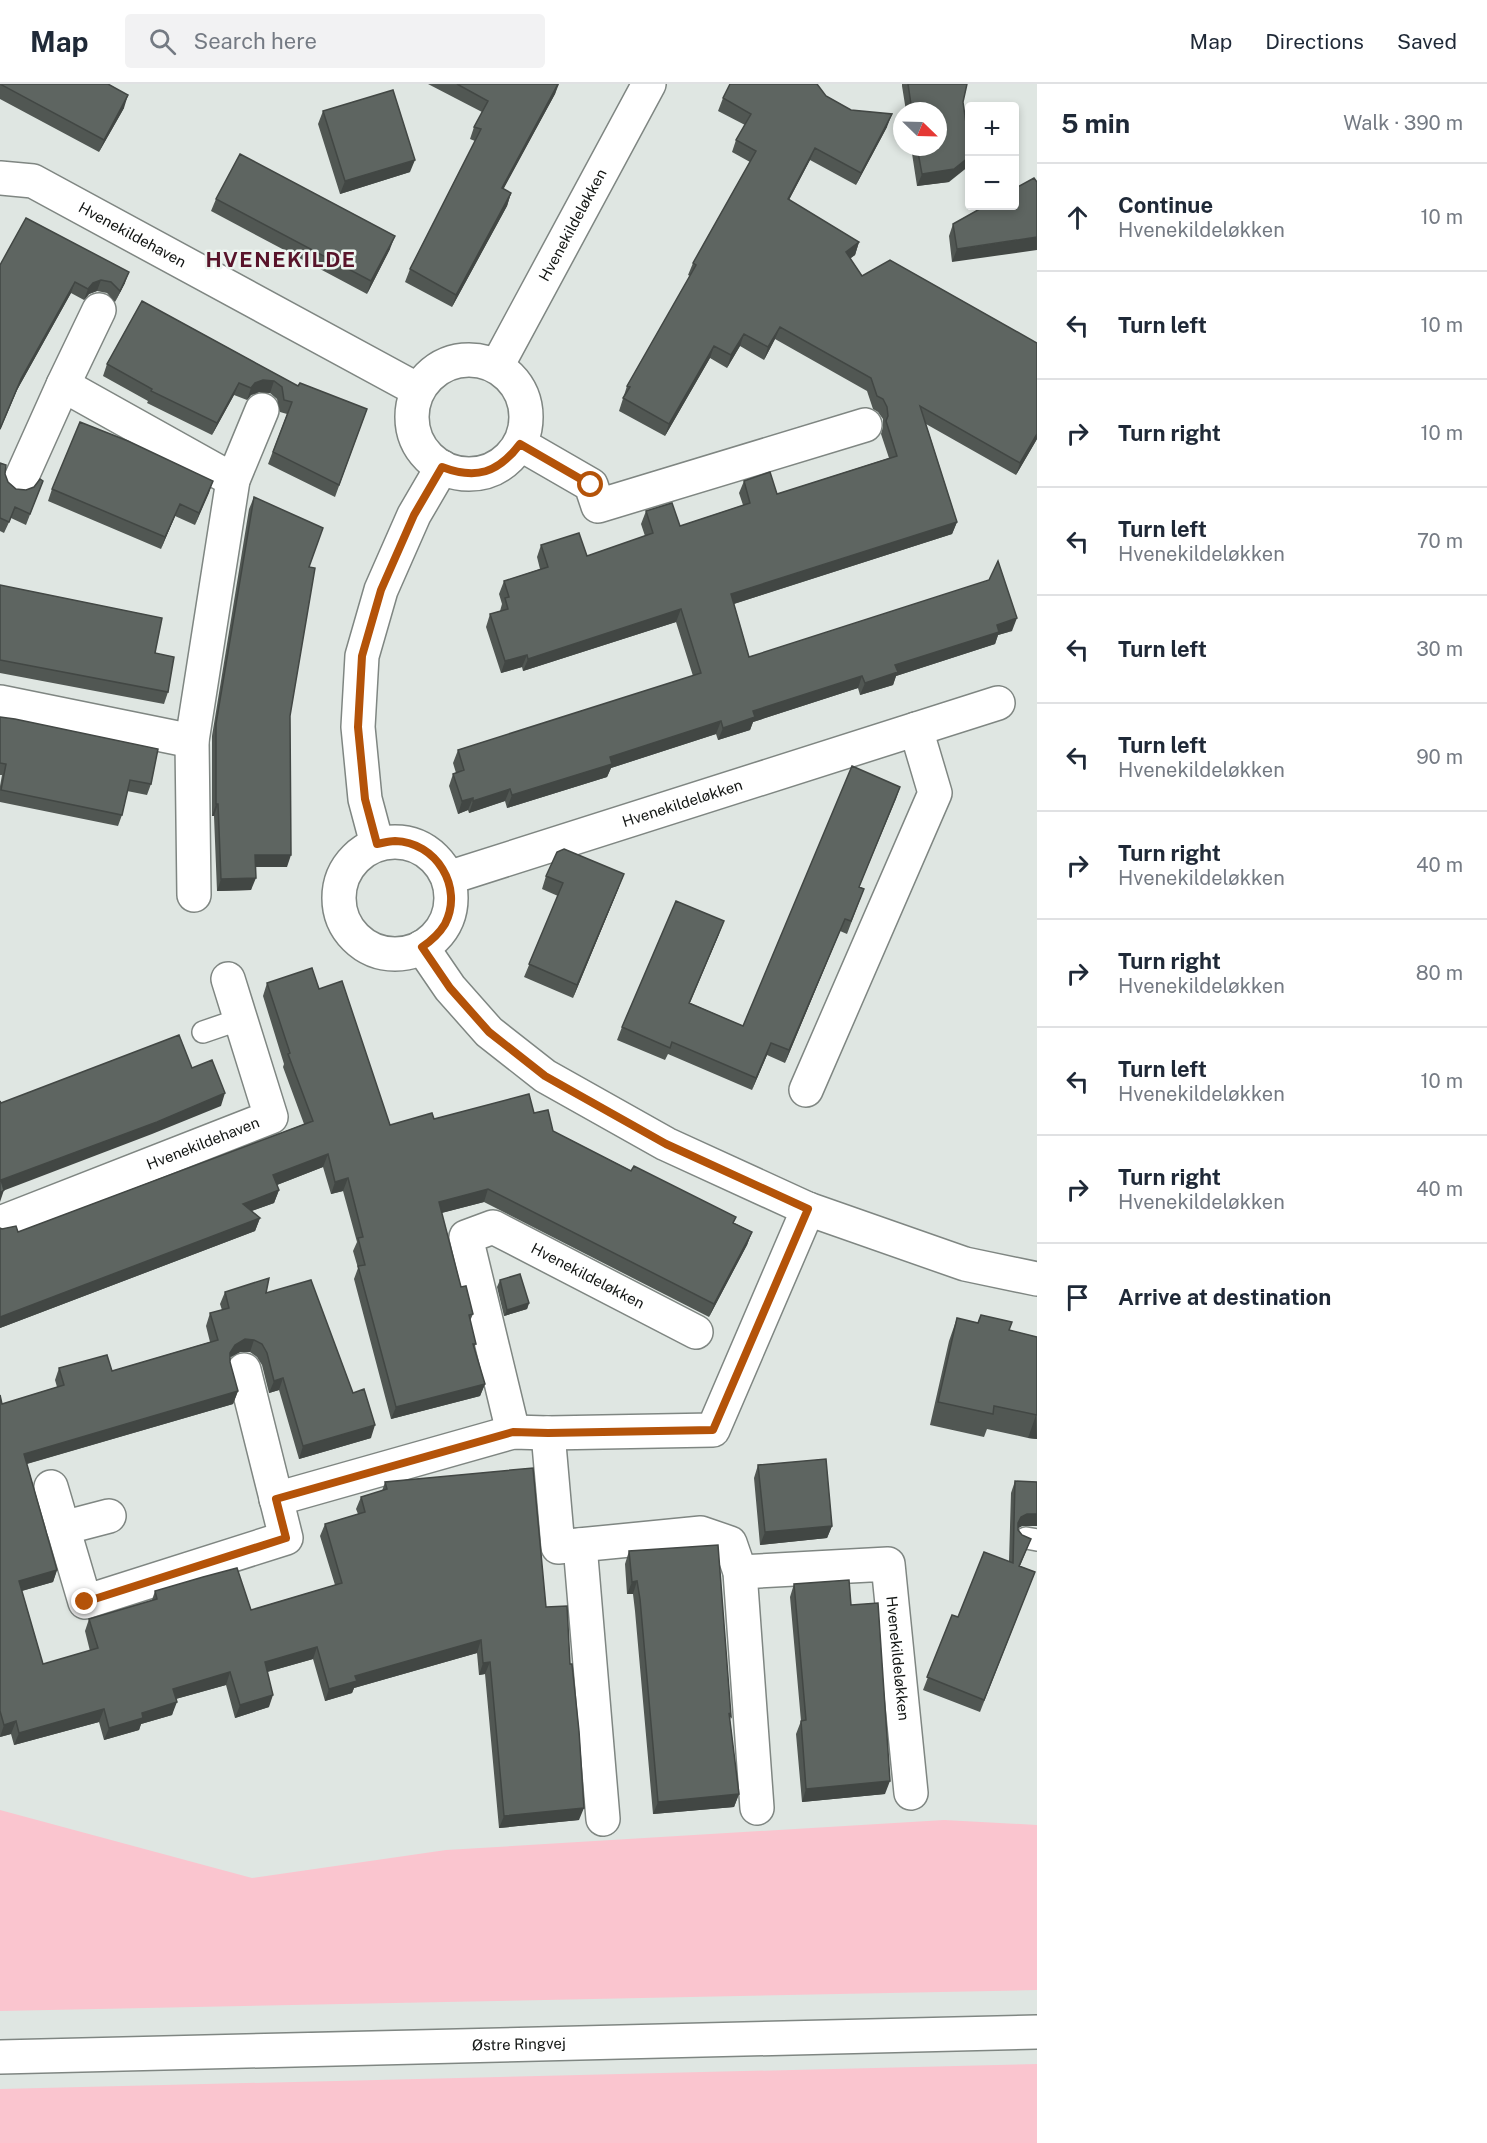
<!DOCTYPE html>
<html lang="en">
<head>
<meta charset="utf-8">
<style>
	:root { --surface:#fff; --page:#f2f2f3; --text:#1f2937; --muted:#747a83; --line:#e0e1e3 }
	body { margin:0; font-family:"Public Sans",sans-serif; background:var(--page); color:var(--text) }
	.controls { position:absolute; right:18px; top:18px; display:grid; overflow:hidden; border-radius:6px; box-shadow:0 3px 9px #0003 }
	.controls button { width:54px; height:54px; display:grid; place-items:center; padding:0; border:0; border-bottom:2px solid var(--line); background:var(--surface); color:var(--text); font:30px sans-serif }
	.compass { position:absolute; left:893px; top:18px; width:54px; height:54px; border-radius:50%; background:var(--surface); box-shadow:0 3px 9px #0003; rotate:113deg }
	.stop { position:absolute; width:18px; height:18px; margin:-14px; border:4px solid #b45309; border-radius:50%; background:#fff }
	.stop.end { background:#b45309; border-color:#fff; box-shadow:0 2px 6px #0008 }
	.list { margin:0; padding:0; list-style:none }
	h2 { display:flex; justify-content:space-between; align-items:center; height:78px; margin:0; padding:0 24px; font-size:26px }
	h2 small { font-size:20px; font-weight:400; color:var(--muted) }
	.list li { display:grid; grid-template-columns:39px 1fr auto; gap:18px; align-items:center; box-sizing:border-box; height:108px; padding:0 24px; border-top:2px solid var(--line) }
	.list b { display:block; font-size:22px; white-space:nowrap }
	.list p { margin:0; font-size:20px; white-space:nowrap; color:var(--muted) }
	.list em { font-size:20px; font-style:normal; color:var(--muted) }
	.icon { flex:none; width:33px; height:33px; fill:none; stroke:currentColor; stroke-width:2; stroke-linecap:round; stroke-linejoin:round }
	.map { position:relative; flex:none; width:1037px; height:2059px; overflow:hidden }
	header { display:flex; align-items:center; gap:36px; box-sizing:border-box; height:84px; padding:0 30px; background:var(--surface); border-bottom:2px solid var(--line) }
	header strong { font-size:28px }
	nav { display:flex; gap:33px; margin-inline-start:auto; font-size:21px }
	.search { width:420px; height:54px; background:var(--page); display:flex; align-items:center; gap:15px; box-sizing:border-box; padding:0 21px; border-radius:6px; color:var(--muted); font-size:22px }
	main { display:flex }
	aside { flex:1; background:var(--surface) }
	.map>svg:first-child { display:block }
</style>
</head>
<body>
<header>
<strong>Map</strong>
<div class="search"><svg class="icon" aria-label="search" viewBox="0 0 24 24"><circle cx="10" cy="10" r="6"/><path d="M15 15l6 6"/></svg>Search here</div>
<nav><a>Map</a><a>Directions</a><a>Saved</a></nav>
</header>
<main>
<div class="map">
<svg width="1037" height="2059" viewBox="0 0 1037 2059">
	<rect width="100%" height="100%" fill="#dfe6e2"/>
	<!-- grass -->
	<path fill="#fac5cf" d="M0,1726l252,68 194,-28 498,-30 93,5v165l-1037,21z
		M1037,1980v79h-1037v-54z"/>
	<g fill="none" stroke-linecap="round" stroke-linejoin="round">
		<!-- lane casing -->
		<g stroke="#7f8682" stroke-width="24">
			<path id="lane" d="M203,948l38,-13
				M1026,1454l11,2"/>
		</g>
		<!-- street casing -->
		<g stroke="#7f8682" stroke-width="36">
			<g id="street">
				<path id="s1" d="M0,94l33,3 385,209"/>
				<circle cx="469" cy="333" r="57"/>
				<path id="s2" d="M497,282l152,-282"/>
				<path d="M63,301l170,95"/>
				<path d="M520,360l71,41 7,21 267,-81"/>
				<path d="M19,399l44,-98 36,-75"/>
				<path d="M0,618l192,39"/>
				<circle cx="395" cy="814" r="56"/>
				<path d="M377,760l-12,-45 -7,-72 4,-71 19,-66 33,-75 28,-48"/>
				<path id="s3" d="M448,794l550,-175"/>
				<path d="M194,811l-2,-154 41,-261 29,-70"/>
				<path d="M422,863l28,41 39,44 56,44 121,68 142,65 157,55 72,15"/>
				<path d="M806,1006l129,-297 -19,-64"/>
				<path id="s4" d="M0,1139l271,-106 -43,-138"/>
				<path id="s5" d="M513,1348l-47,-195 27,-10 203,105"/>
				<path d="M548,1349l10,114 143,-14 29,10 10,29 17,236"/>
				<path d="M51,1403l34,115 201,-64 -42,-168"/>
				<path d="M276,1415l237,-67 35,1 165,-3 95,-221"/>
				<path d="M63,1444l46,-12"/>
				<path d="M580,1461l23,274"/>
				<path id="s6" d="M740,1488l148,-8 23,229"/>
			</g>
		</g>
		<!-- secondary casing -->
		<g stroke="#7f8682" stroke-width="36">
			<g id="secondary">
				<path id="s7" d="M0,1973l1037,-25"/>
			</g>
		</g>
		<!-- lane -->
		<use href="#lane" stroke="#fff" stroke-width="21"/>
		<!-- street -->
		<use href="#street" stroke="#fff" stroke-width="33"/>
		<!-- secondary -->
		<use href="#secondary" stroke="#fff" stroke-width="33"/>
	</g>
	<!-- wall -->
	<path fill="#515753" d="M0,0l124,24 -25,44 -99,-53z
		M428,0h131l-4,10 -52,95 8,4 -4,13 -55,101 -47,-25 5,-13 65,-128 -5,-2 4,-12 8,-15z
		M902,0h65l-4,18 -14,80 -32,4 -6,-39h27v-36h-32l-4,-25z
		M826,12l25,14 36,17 -31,58 -46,-25 -21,40 70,42 -4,13 -5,3 12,18 175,163 -21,36 -90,-51 31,98 -5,12 -218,70 15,53 263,-26 -14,4 -3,9 -99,32 -3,9 -33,10 -2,-7 -105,34 -3,8 -32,10 -2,-6 -105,34 -4,9 -100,31 -2,-7 -36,12 -1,-3 -10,4 -9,-28 4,-12 3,-1 -3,-10 5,-13 235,-74 -17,-54 -153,49 -1,-4 -21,6 -15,-46 4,-13 10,-3 2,-7 -3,-10 5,-13 36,-12 -3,-12 4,-12 46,11 58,-20 -4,-12 5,-13 34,15 63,-21 -4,-12 5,-12 33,13 112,-36 -8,-24 2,-7v-8l-5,-7 -5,-3 -6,-18 -92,-52 -11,21 -24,-14 -13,22 -17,-10 -45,78 -46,-25 8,-25 63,-110 -2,-1 5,-12 57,-101 -18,-10 4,-12 9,-15 -27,-14 5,-13z
		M323,27l87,61 -70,22 -22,-70z
		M1037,98l-85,80 -3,-26 4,-12z
		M216,115l174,50 -23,45 -156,-83z
		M0,181l125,18 -10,19 -8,-9 -10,-2 -8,3 -5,6 -13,-7 -54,97 -17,40z
		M142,217l156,85 69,23 -32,88 -67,-33 19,-50 -7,-2 -3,-13 -7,-6 -11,-1 -8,3 -4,5 -13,-5 -22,40 -65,-32 1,-2 -45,-25 4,-12z
		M0,379l8,19 8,7 10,1 8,-3 9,-6 -17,44 -15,-7 -7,15 -4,-2z
		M213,397l-18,44 -20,-9 -14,33 -113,-48 4,-12z
		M254,413l55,70 -19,149 -3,151h-32l-4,23 -34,1 -3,-75h-2v-80l37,-227z
		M0,501l155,68 13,39 -4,12 -164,-31z
		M0,633l151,67 -4,11 -20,-4 -5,24 -4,11 -118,-24v-16l2,-11h-2z
		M900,703l-41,100 5,2 -17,45 -7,-3 -55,132 -18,-8 -15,35 -84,-36 -3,6 -48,-20 5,-13 97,-93 -29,69 53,23z
		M546,792l73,11 -46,111 -49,-21 34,-81 -16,-7z
		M267,899l52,6 71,136 44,-6 100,-6 19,18 199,101 -5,13 -38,72 -225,-115 -43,11 20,74 12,27 -3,7 6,23 -2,3 11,37 -5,12 -89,23 -37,-140 4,-11 -5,-17 4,-9 -14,-51 -12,3 -8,-27 -46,18 2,5 -5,13 -23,8 9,7 -5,13 -255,97v-100l18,4 286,-108 -21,-57 1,-3 -21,-68z
		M500,1196l29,23 -2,6 -23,7 -7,-29z
		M225,1208l41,1 87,100 18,45 -72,21 -20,-69 -10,3 -7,-28 -5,-8 -7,-5h-10l-10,5v5l8,29 -5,13 -206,60 30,106 -4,12 -31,9 21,73 47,-13 -5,-20 4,-12 63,-19 3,-9 96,19 84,-25 -15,-49 5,-12 33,-10 -2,-5 5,-12 21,-6 3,-9 161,125 24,57 9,156 -80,8 -14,-154 -6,1 -2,-22 -123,35 -2,5 -27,8 -12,-42 -46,13 2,35 -34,11 -9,-33 -50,14 -4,16 -31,9 -2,6 -35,10 -5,-18 -85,23 -3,-11 -11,3v-342l2,9 55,-17 -2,-7 4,-12 53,3 98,-29 -4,-16 4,-13 12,-3 -2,-6z
		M981,1231l28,15 28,7v102l-9,-1 -41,-9 -3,8 -54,-12 19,-84 8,-23 21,5z
		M758,1381l74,61 -5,12 -67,7 -6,-67z
		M1015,1397l22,1v44h-15l-4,2 4,7 9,4 -11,27 15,6 -55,140 -57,-22 29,-75 6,2 51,-56 2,-68z
		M629,1467l102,165 -1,4 9,74 -5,13 -81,7 -18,-203 -2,-17h-6l-2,-30z
		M794,1500l57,21 34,189 -83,8 -6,-68 5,-13 -11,-124z"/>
	<!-- shaded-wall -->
	<path fill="#424744" d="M558,0l-3,10 -58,107 5,-13z
		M128,11l-4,13 -25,44 5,-12z
		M892,30l-5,13 -31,58 5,-12z
		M815,64l-5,12 -27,51 5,-12z
		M969,73v9l-20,16 -32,4 5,-12z
		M415,76l-5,12 -70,22 5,-13z
		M511,109l-4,13 -55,101 4,-12z
		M395,152l-5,13 -23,45 4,-13z
		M1037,153v13l-85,12 5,-13z
		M859,158l-4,13 -13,10 4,-13z
		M129,188l-4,11 -10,19 5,-11z
		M101,196l-4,11 -8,3 -5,6 4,-11 5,-6z
		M75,198l-4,11 -54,97 -17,40 21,-51z
		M780,243l-5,12 -11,21 4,-13z
		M744,250l-4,12 -13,22 4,-13z
		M714,262l-4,12 -45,78 4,-12z
		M263,296l11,1 -4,12 -11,-1 -8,3 -4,5 4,-12 4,-5z
		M239,299l-5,12 -22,40 5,-12z
		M1037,350v5l-21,36 4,-12z
		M213,397l-4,12 -14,32 4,-12z
		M180,420l-5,12 -14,33 4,-12z
		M957,438l-5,12 -225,72 4,-12z
		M681,525l-5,13 -153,49 5,-12z
		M1017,534l-5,13 -14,4 -3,9 -99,32 -3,9 -33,10 5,-12 30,-18 102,-40z
		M527,571l-5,12 -21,6 4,-12z
		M862,592l-4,12 -105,34 -3,8 -32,10 5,-12 30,-17z
		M721,637l-5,13 -105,34 -4,9 -100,31 5,-13 98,-38z
		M900,703l-4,12 -42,100 5,-12z
		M510,705l-5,12 -36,12 4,-12z
		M473,714l-5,12 -10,4 4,-13z
		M216,720h2l-4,12h-2z
		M255,771h36l-4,12h-36z
		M624,790l-5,13 -46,111 4,-13z
		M256,794l-5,12 -34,1 4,-12z
		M845,835l-60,144 4,-13z
		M724,837l-5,13 -35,81 5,-12z
		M771,959l-4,12 -15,35 4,-12z
		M225,1009l-4,13 -69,28 -152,58 1,-12z
		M328,1070l-5,13 -54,21 4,-13z
		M348,1094l-5,13 -12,3 4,-12z
		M488,1105l-4,13 -50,13 5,-13z
		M4,1106l-4,12v-9z
		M279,1106l-5,13 -36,13 5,-12z
		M260,1134l-5,13 -255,97v-11z
		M752,1148l-5,13 -38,72 5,-13z
		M529,1219l-2,6 -23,7 3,-6z
		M245,1255l9,1 -4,12h-10l-9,5 -1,-4 5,-8z
		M283,1294l-4,12 -10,3 5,-12z
		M485,1300l-5,12 -89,23 5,-12z
		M238,1307l-5,13 -214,62 5,-12z
		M1036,1331l1,24 -9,-1z
		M375,1341l-4,13 -72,21 4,-13z
		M1027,1430h10v12h-15l-5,3 1,-6 3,-6z
		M832,1442l-5,12 -67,7 5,-13z
		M57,1486l-4,12 -39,11 5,-12z
		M637,1497l-4,13h-6l5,-12z
		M481,1556l-4,13 -123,35 -2,5 -27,8 4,-12 26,-13z
		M317,1563l-4,12 -53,15 5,-12z
		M490,1578l-5,12 -6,1 4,-12z
		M230,1588l-4,13 -58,16 5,-12z
		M273,1611l-4,12 -34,11 5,-13z
		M177,1618l-5,13 -31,9 -2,6 -35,10 5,-12 33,-15z
		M104,1625l-5,13 -85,23 5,-12z
		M16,1637l-5,13 -11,3 4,-12z
		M890,1697l-5,13 -83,8 4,-13z
		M739,1710l-5,13 -81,7 5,-12z
		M584,1724l-5,12 -80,8 5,-12z"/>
	<!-- building -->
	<path fill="#5e6561" stroke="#424744" stroke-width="1.5" d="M0,0h108l20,11 -24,45z
		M457,0h101l-56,104 9,5 -55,102 -46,-26 71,-140 -7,-2 14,-26z
		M730,0h87l9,12 25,14 41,4 -31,59 -46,-25 -27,51 71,43 -13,10 16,24 28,-16 147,83v91l-17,29 -100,-57 37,116 -226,72 18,63 240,-77 9,-19 19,57 -20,7 2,7 -104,33 3,7 -33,11 -3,-7 -109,35 2,6 -32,11 -2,-7 -111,36 2,7 -100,31 -2,-6 -37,12v-3l-11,3 -9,-27 11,-4 -6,-20 243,-77 -20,-64 -153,50 -1,-4 -22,6 -15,-47 18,-5 -3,-11 4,-1 -5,-16 44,-14 -7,-22 38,-12 8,23 66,-23 -7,-22 26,-8 8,23 70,-23 -6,-22 26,-9 7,22 120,-38 -11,-35 2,-5 -1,-9 -4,-8 -6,-3 -6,-18 -91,-51 -12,20 -24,-13 -13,21 -17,-9 -45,78 -46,-26 7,-11 -3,-1 69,-121 -3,-2 63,-112 -20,-11 15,-26 -28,-16z
		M908,0h59l-4,18 4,28 2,5v22l-15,12 -32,5 -5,-27h21v-36h-26z
		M393,6l22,70 -70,21 -22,-70z
		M240,70l155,82 -24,45 -155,-82z
		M1034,94l3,4v55l-80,12 -4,-25 32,-18h29v-17z
		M26,134l103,54 -9,19 -9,-9 -10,-2 -8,3 -5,6 -13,-7 -54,97 -21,50v-164z
		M142,217l156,85 2,-3 67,26 -28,76 -66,-33 19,-50 -8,-2 -2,-13 -8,-6 -11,-1 -8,3 -4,5 -12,-5 -22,40 -66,-32 1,-2 -45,-25z
		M80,338l48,19 85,40 -14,32 -19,-9 -15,33 -113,-48z
		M0,379l6,2 -1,9 3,8 8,7 10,1 8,-3 6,-8 3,2 -13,33 -15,-7 -6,15 -9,-4z
		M254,413l69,31 -14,39 6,1 -25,148 1,139h-36l1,23 -35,1 -3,-75h-2v-80z
		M0,501l162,33 -7,35 19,4 -6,35 -168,-32z
		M0,633l15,2 143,30 -7,35 -21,-4 -8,35 -121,-25 5,-26 -6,-1z
		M852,682l48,21 -41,100 5,2 -13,32 -6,-2 -56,131 -18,-7 -15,35 -84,-36 -2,6 -48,-21 54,-126 48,20 -35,82 54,23z
		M564,765l60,25 -47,111 -48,-21 34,-81 -17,-7 11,-24z
		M312,884l7,21 23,-8 48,144 42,-12 2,6 95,-25 5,19 14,-3 5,21 78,40 3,-5 102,51 -3,6 19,9 -38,72 -226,-115 -49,13 22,85 5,-1 7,28 -4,1 7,29h-3l12,40 -89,23 -38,-141 7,-1 -7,-27 5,-1 -15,-59 -13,4 -7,-28 -55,21 6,15 -36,14 17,14 -260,99v-89l2,1 14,-3 2,6 295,-111 -25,-67 2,-1 -23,-70z
		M179,951l13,33 20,-8 13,33 -68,29 -156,58 3,10 -4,3v-92l1,2z
		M520,1190l9,29 -22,7 -7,-30z
		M269,1194l-3,15 45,-13 42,113 11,-4 11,36 -72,21 -20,-68 -9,3 -7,-28 -5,-9 -8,-4 -9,-1 -10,6 -5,8v9l8,29 -214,63 33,116 -38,11 24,83 55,-16 -9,-29 68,-20 -2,-8 48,-14 34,-9 14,42 91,-27 -17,-59 40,-12 -4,-15 26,-8 -2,-7 148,-14 13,139 21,-1 3,58h2l7,67 5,77 -80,8 -14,-154 -7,1 -2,-23 -126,36 2,5 -28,8 -12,-42 -52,15 8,33 -33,10 -10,-33 -57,17 4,13 -35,11 1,5 -34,10 -5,-19 -85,24 -3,-12 -12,4 -4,-14v-316l2,9 62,-19 -5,-17 48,-13 5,16 106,-31 -8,-27 19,-5 -4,-16z
		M981,1231l31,7 -3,8 28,7v78l-43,-9 -1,8 -55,-12 19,-84 21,5z
		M826,1375l6,67 -67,6 -7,-67z
		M1015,1397l22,1v32h-10l-6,3 -3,6v7l4,5 9,4 -12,27 16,6 -51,128 -57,-23 25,-62 6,2 26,-65 29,11z
		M718,1461l13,171 -2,-3 10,81 -81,8 -18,-203 -3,-18 -5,1 -3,-31z
		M849,1496l2,25 27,-2 12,178 -84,8 -5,-68 5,-1 -12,-136z"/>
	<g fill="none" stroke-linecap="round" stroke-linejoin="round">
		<!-- route -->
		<path stroke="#b45309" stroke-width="8" d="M85,1518l201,-64 -10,-39 237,-67 35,1 165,-3 95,-221 -142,-65 -121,-68 -56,-44 -39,-44 -28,-41c9,-6 17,-13 23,-23 19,-37 -9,-82 -50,-83 -6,0 -12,2 -18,3l-12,-45 -7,-72 4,-71 19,-66 33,-75 28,-48c34,13 56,6 78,-23l71,41"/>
	</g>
	<g text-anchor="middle" stroke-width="5" stroke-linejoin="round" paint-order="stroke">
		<!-- street labels -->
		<g font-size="15" fill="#131614" stroke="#ecf4ef">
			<text dy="5" stroke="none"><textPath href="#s2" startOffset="160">Hvenekildeløkken</textPath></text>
			<text dy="5" stroke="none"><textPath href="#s1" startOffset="146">Hvenekildehaven</textPath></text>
			<text dy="5" stroke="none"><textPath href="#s3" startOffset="246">Hvenekildeløkken</textPath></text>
			<text dy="5" stroke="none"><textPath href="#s4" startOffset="218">Hvenekildehaven</textPath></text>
			<text dy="5" stroke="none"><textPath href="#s5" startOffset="336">Hvenekildeløkken</textPath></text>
			<text dy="5" stroke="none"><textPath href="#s6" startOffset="243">Hvenekildeløkken</textPath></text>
			<text dy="5" stroke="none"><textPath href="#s7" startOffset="519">Østre Ringvej</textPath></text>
		</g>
		<!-- district labels -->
		<g font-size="21" font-weight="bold" letter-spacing="1.5" fill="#58142a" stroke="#ecf4ef">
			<text x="281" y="183">HVENEKILDE</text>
		</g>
	</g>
</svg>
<div class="controls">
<button>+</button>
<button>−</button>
</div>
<svg class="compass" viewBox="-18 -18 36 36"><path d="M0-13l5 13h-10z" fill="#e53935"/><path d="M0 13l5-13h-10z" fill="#747a83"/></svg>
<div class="stop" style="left:591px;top:401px"></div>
<div class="stop end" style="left:85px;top:1518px"></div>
</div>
<aside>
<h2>5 min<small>Walk · 390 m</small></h2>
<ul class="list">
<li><svg class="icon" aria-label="ahead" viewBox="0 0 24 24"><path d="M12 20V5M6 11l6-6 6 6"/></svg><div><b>Continue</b><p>Hvenekildeløkken</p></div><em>10 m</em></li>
<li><svg class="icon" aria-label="left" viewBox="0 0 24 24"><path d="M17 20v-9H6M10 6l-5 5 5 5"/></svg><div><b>Turn left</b></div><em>10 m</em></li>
<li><svg class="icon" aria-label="right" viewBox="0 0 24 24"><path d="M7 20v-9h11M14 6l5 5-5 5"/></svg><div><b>Turn right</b></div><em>10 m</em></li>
<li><svg class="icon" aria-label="left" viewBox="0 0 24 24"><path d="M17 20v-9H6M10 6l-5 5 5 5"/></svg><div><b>Turn left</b><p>Hvenekildeløkken</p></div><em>70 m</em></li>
<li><svg class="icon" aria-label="left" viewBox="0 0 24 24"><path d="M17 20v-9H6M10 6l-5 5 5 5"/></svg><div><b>Turn left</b></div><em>30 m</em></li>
<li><svg class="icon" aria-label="left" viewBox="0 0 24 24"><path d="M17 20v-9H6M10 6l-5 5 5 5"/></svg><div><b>Turn left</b><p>Hvenekildeløkken</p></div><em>90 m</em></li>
<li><svg class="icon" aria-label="right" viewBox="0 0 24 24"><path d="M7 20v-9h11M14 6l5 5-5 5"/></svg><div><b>Turn right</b><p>Hvenekildeløkken</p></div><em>40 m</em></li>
<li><svg class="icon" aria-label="right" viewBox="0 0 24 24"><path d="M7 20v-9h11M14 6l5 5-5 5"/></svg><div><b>Turn right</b><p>Hvenekildeløkken</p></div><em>80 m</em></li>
<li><svg class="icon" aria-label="left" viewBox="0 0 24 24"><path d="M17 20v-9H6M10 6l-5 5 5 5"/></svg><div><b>Turn left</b><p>Hvenekildeløkken</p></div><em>10 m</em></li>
<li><svg class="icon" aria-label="right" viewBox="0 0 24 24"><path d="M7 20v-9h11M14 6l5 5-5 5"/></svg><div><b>Turn right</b><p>Hvenekildeløkken</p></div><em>40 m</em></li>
<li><svg class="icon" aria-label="arrive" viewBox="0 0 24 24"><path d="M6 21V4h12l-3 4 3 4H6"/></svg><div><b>Arrive at destination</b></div></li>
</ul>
</aside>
</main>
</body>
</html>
